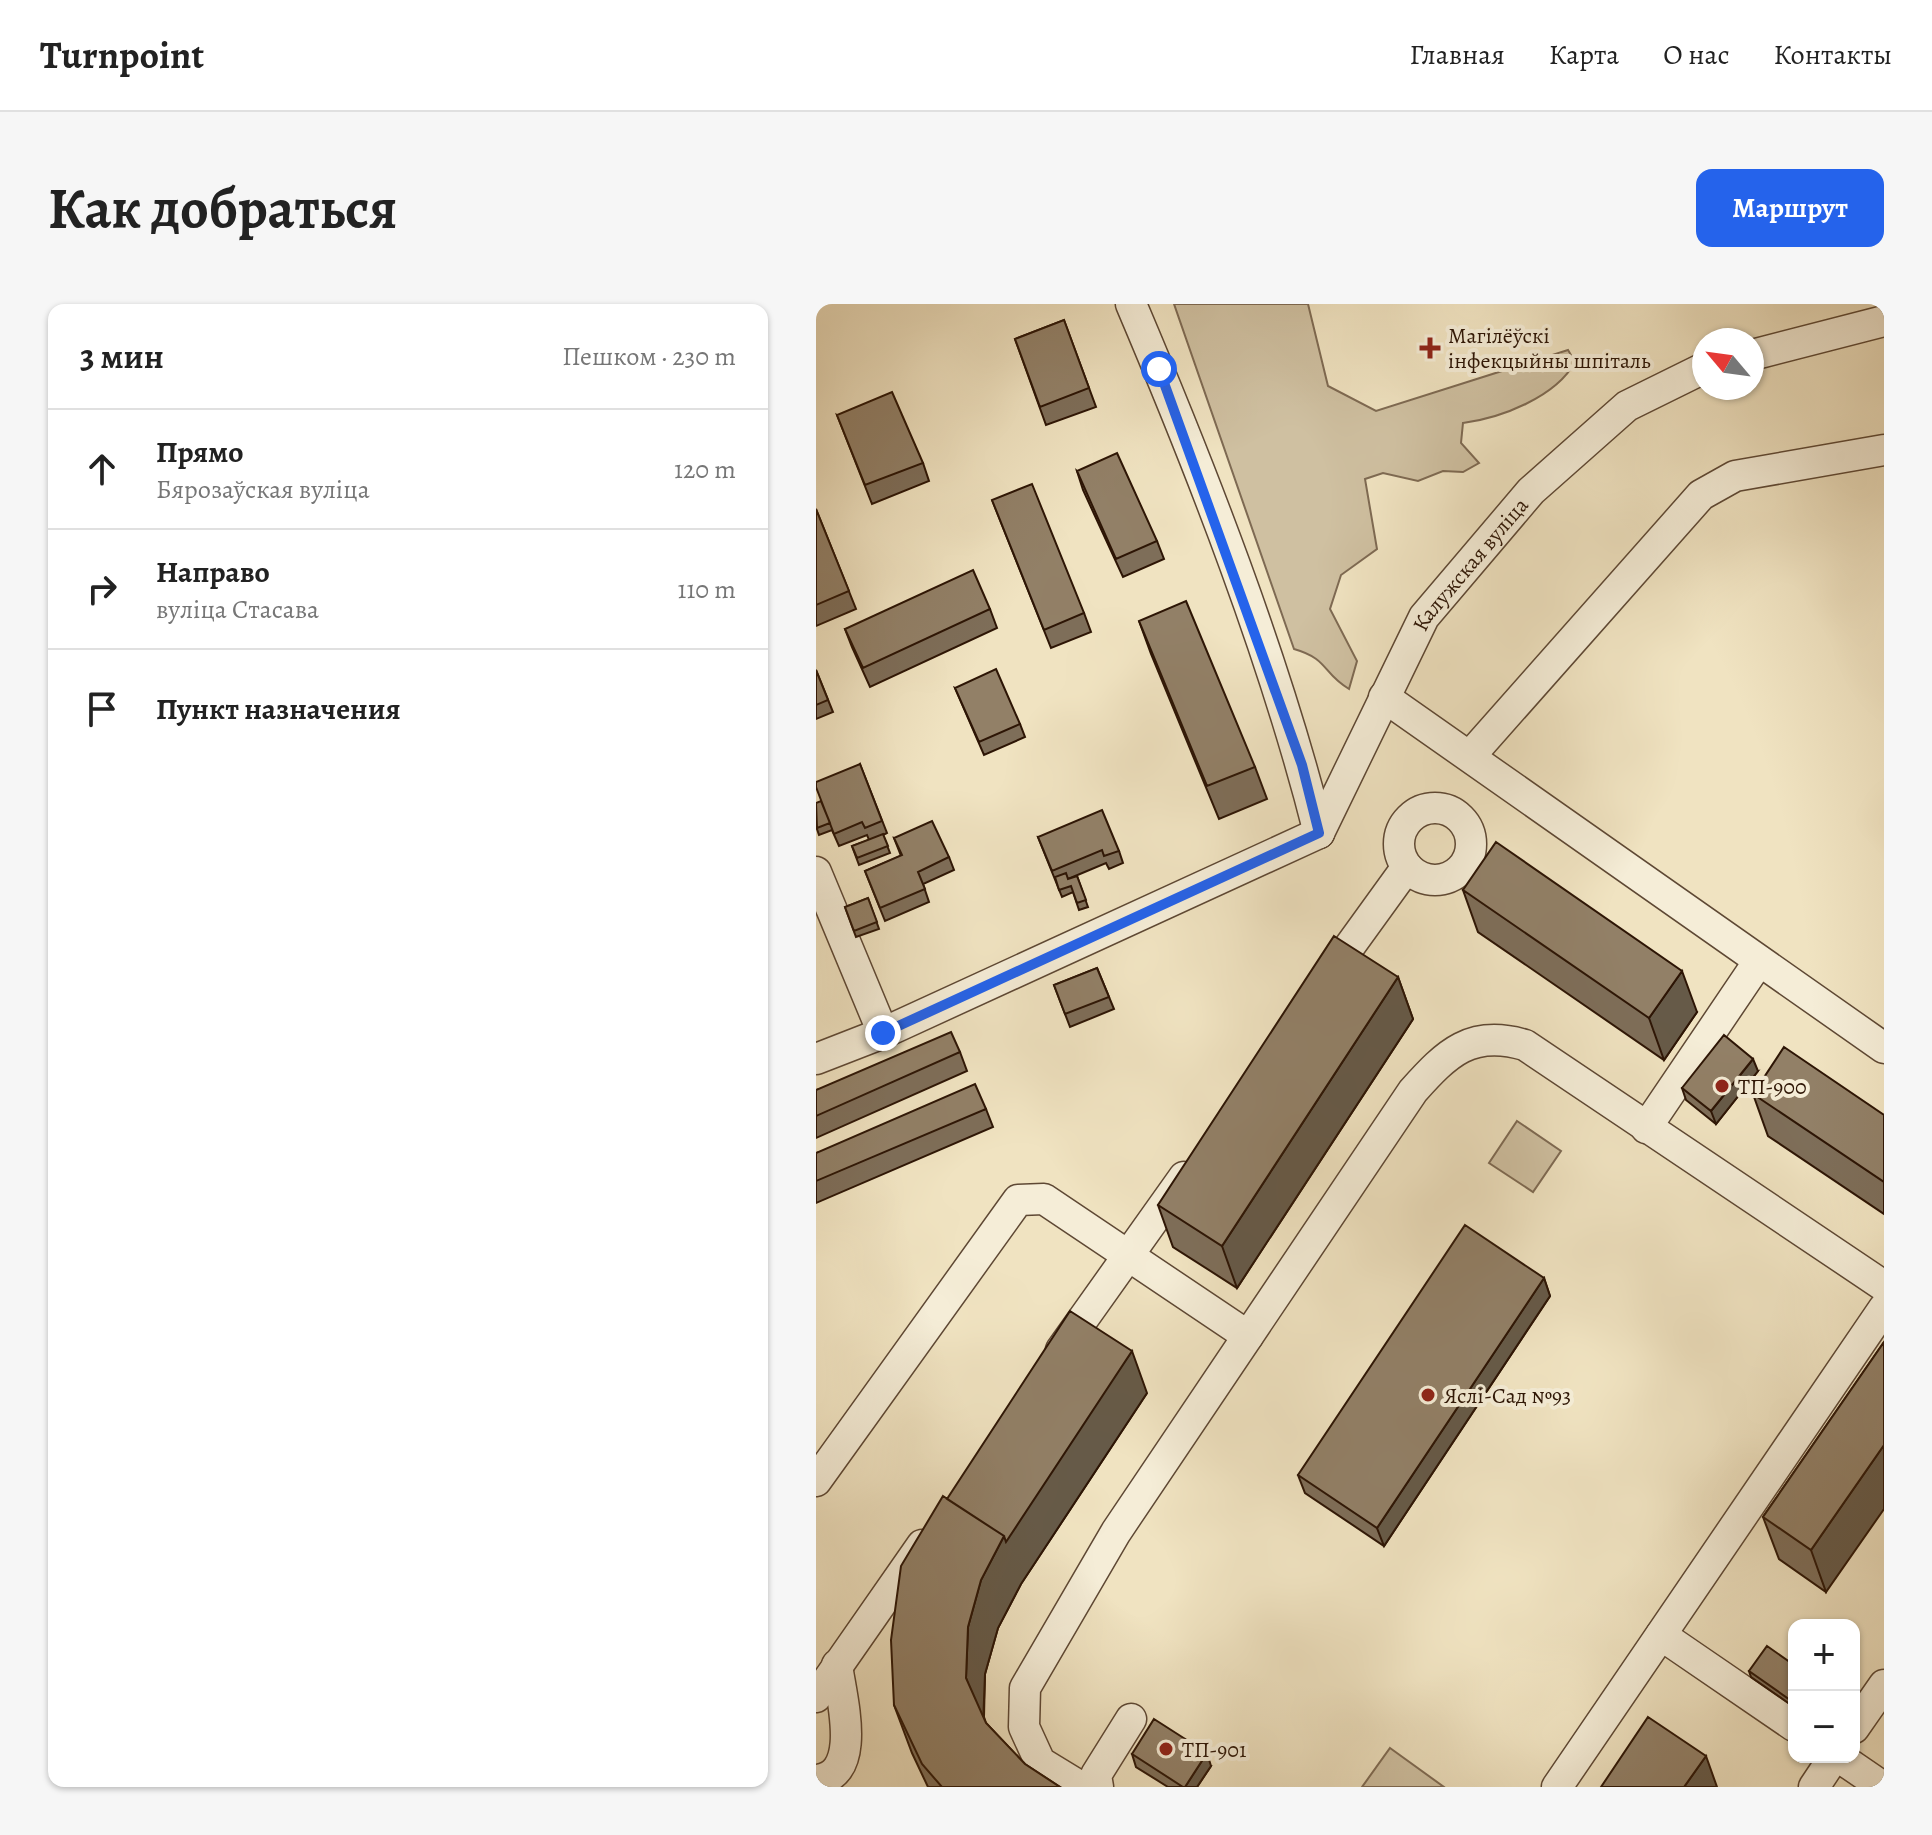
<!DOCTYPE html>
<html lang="ru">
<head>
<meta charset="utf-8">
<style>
	:root { --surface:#fff; --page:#f6f6f6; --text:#222; --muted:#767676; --line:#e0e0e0; --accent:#2563eb }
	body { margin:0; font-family:Alegreya,serif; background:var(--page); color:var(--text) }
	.controls { position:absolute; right:24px; bottom:24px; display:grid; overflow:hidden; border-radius:16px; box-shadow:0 2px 6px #0004 }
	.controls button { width:72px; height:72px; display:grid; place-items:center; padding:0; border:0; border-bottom:2px solid var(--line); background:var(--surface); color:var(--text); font:40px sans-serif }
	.compass { position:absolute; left:876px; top:24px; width:72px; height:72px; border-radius:50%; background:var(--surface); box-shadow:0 2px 6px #0004; rotate:299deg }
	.stop { position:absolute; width:24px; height:24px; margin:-18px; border:6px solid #2563eb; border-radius:50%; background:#fff }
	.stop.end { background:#2563eb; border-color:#fff; box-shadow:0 2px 8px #0008 }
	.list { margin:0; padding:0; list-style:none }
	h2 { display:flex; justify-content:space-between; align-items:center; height:104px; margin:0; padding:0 32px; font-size:34px }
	h2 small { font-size:26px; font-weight:400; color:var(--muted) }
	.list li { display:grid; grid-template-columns:52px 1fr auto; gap:24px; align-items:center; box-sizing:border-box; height:120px; padding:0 32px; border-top:2px solid var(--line) }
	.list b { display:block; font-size:30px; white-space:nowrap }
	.list p { margin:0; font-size:26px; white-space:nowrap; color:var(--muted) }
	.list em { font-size:26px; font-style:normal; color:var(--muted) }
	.icon { flex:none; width:44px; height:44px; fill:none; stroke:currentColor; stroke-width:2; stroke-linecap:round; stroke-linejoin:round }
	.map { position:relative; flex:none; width:1068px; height:1483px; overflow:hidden; border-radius:16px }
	header { display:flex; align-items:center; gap:48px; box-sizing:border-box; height:112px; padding:0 40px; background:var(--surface); border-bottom:2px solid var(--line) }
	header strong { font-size:38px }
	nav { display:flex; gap:44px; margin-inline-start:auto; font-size:28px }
	.intro { display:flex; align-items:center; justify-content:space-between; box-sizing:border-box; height:192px; padding:0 48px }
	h1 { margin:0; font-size:56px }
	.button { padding:20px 36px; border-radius:16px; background:var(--accent); color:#fff; font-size:28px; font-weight:700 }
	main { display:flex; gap:48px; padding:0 48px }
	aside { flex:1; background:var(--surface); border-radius:16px; box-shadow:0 2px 6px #0004 }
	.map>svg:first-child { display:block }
</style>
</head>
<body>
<header>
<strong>Turnpoint</strong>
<nav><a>Главная</a><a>Карта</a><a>О нас</a><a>Контакты</a></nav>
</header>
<div class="intro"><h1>Как добраться</h1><a class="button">Маршрут</a></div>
<main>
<aside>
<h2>3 мин<small>Пешком · 230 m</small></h2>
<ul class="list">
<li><svg class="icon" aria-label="ahead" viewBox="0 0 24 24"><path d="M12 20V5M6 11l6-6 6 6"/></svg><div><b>Прямо</b><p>Бярозаўская вуліца</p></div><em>120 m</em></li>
<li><svg class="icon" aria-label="right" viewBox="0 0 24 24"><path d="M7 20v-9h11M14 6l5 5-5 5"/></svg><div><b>Направо</b><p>вуліца Стасава</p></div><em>110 m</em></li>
<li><svg class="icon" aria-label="arrive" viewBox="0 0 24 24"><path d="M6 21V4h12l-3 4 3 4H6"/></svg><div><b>Пункт назначения</b></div></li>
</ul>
</aside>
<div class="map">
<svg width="1068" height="1483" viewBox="0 0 1068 1483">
	<rect width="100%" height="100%" fill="#f0e3c1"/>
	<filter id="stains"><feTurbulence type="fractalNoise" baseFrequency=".0025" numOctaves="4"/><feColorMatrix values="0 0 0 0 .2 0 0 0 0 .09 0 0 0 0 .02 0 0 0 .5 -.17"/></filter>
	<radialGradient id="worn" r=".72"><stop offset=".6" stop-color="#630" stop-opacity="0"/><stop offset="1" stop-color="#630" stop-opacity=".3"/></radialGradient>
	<!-- green -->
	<path fill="#cfc0a1" stroke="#7e6a53" stroke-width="2" d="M358,0h134l20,82 48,25 192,-61 7,12c-19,35 -74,56 -112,61l-2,20 18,20 -16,9 -20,-1 -25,10 -35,-8 -18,6 12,70 -36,26 -11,34 27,52 -8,28c-27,-16 -20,-30 -55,-40z
		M701,817l44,30 -28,41 -44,-29z
		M574,1444l54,39h-82z"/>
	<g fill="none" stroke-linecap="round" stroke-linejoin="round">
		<!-- minor casing -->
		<g stroke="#5e4834" stroke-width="33">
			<g id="minor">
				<path d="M315,0c71,167 144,354 188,529"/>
				<path d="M936,51l132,-34"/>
				<path d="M568,393l500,351"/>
				<path d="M654,452l231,-261 34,-19 149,-26"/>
				<circle cx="619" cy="540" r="36"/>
				<path id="s1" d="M503,529l105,-216 107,-126 96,-85 77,-38"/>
				<path d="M0,568l67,161"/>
				<path d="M510,675l81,-112"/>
				<path d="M0,755l67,-26 436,-200"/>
				<path d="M830,824l113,-167"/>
				<path d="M245,1046l123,-173"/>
				<path d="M0,1177l202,-281 26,-1 204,137"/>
				<path d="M845,1331l133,91"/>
				<path d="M0,1393l106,-152"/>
				<path d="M1038,1424l30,-43"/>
				<path d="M1023,1453l44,30"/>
				<path d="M0,1476c48,-4 25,-84 21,-115"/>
				<path d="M265,1483l-41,-25 -16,-35 1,-39 91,-156 297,-441c34,-38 58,-62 112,-46l359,241"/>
				<path d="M282,1483l-2,-12 35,-56"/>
				<path d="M741,1483l327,-479"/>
				<path d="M998,1483l20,-30"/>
			</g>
		</g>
		<!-- minor -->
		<use href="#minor" stroke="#f5edd7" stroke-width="30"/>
	</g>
	<!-- wall -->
	<path fill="#7e6e59" stroke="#2d1505" stroke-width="2" d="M248,16l32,87 -50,18 -31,-86z
		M21,111l86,48 6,18 -57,23z
		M261,167l80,70 7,18 -41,18 -40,-87z
		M176,196l92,113 7,19 -40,16z
		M0,205l40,100 -40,17z
		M174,305l7,19 -127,59 -18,-40 -7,-18z
		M323,317l116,146 12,32 -48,20 -68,-165z
		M0,366l17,42 -17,7z
		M139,384l65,36 5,13 -41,18z
		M44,460l27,69 -4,2 7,18 -31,12 -7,-19 17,-6 -2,-5 -28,11 -7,-16 -13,5 -3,-9z
		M222,533l81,14 4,12 -14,6 -3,-6 -38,16 9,-3 11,31 -9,3 -6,-18 -11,5z
		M78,534l55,19 5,13 -31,14 6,18 -44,19 -20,-50 36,-15z
		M647,586l234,122 -33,48 -186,-128z
		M52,594l11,31 -23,8 -11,-30z
		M281,664l17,41 -44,18 -16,-42z
		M582,673l15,42 -176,269 -64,-41 -15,-42z
		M144,748l7,19 -151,67v-48z
		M942,767l-42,53 -30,-24 -4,-12z
		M937,790l131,21v99l-116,-78z
		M170,805l7,18 -177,76v-50z
		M728,974l6,18 -166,250 -79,-53 -7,-18z
		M1068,1038l-58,250 -47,-33 -16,-42z
		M331,1089l-126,191 -23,44 -13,46 -1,43 2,6 39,41 35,23h-132l-16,-34 -18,-48z
		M978,1361v42l-43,-30 -2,-6z
		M316,1450l79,12 -14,21h-29l-32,-20z"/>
	<!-- shaded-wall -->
	<path fill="#665a48" stroke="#2d1505" stroke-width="2" d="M866,667l15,41 -33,48 -15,-42z
		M582,673l15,42 -176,269 -15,-42z
		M937,755l5,12 -42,53 -5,-13z
		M728,974l6,18 -166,250 -7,-18z
		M316,1047l15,42 -126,191 -23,44 -13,46 -2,52 -17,-48 2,-51 13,-47 23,-44z
		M1068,1141v64l-58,83 -15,-42z
		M391,1449l4,13 -14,21h-12z
		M890,1452l11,31h-33z"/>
	<!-- building -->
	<path fill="#928067" stroke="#2d1505" stroke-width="2" d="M248,16l25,68 -49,19 -25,-68z
		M76,88l31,71 -58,22 -28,-70z
		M301,149l40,88 -41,18 -39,-88z
		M216,180l52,129 -40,17 -52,-130z
		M0,205l33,82 -33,14z
		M157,266l17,39 -127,59 -18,-39z
		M370,297l69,166 -48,19 -68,-165z
		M180,365l24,55 -41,18 -24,-54z
		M0,366l12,30 -12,5z
		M44,460l22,57 -17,7 -3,-6 -28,12 -18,-47v-5z
		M5,497l9,22 -13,5 -1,-25z
		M286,506l17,41 -15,5 -2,-6 -50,21 -14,-34z
		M116,517l17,36 -31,15 7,17 -45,19 -15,-37 37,-16 -8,-17z
		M67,530l5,12 -31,12 -5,-12z
		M680,538l186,129 -33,47 -186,-128z
		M250,569l2,6 9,-3 9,24 -9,3 -6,-17 -12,4 -4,-13z
		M52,594l9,24 -23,9 -9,-24z
		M518,632l64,41 -176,269 -64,-41z
		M281,664l12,29 -44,17 -11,-29z
		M135,728l9,20 -144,64v-26z
		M908,731l29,24 -42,52 -29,-23z
		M968,743l100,68v67l-131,-88z
		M159,780l11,25 -170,72v-28z
		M649,921l79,53 -167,250 -79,-53z
		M254,1007l62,40 -126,191 -2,-6 -57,-37z
		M1068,1038v103l-73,105 -48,-33z
		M127,1192l61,40 -23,44 -13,47 -2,51 20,45 39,41 35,23h-118l-20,-23 -28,-59 -3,-65 10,-74z
		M951,1342l27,19 -1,37 -44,-31z
		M832,1413l58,39 -22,31h-83z
		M338,1415l53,34 -22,34h-2l-51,-33z"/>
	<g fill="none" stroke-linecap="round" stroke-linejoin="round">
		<!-- route -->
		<path stroke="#2563eb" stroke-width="10" d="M67,729l436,-200 -17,-68 -143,-396"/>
	</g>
	<!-- markers -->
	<g fill="#8f2418" stroke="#f5edd7" stroke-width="3">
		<path d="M610 32h8v8h8v8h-8v8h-8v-8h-8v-8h8z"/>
		<circle cx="906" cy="782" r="8"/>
		<circle cx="612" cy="1091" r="8"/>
		<circle cx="350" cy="1445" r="8"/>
	</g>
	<g text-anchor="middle" stroke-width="8" stroke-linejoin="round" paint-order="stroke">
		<!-- poi labels -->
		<g font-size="22" fill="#2d1505" stroke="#f5edd7" text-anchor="start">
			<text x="632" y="39">Магілёўскі<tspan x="632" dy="25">інфекцыйны шпіталь</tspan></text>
			<text x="922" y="790">ТП-900</text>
			<text x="628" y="1099">Яслі-Сад №93</text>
			<text x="366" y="1453">ТП-901</text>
		</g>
		<!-- street labels -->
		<g font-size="22" fill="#2d1505" stroke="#f5edd7">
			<text dy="8" stroke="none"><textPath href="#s1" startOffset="310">Калужская вуліца</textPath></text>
		</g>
	</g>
	<rect width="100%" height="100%" filter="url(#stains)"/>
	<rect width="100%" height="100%" fill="url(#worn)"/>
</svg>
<div class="controls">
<button>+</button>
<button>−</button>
</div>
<svg class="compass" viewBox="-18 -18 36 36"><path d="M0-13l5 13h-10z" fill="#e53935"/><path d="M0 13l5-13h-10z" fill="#767676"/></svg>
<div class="stop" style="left:343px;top:65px"></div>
<div class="stop end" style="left:67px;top:729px"></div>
</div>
</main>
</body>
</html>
